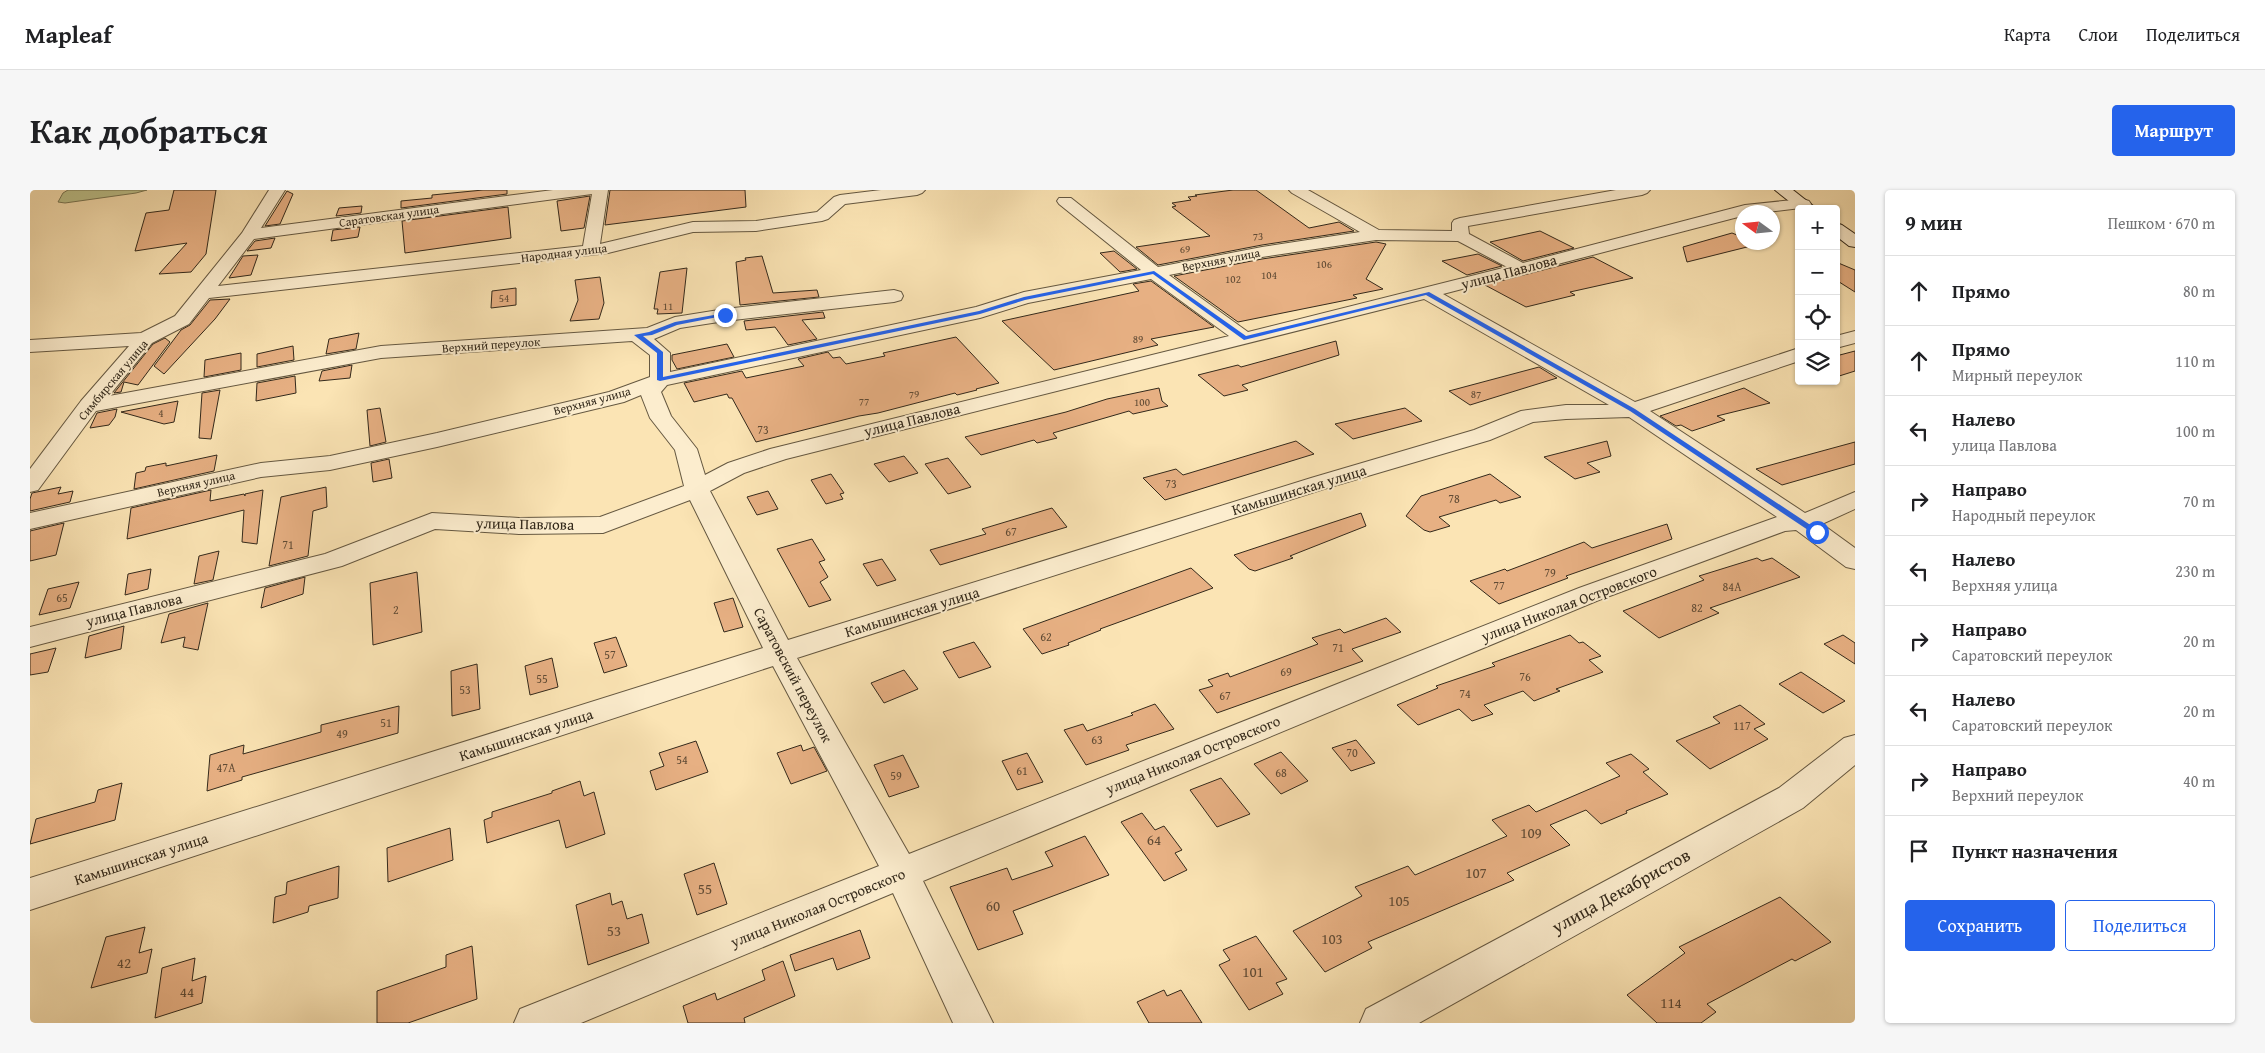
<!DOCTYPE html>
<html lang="ru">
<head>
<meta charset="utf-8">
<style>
	:root { --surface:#fff; --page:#f6f6f6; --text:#202124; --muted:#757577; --line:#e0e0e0; --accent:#2563eb }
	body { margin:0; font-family:"Gentium Book Plus",serif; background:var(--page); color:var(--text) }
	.controls { position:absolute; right:15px; top:15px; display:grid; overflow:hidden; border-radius:5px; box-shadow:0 1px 4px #0004 }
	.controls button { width:45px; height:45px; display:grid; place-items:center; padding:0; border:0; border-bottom:1px solid var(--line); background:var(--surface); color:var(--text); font:25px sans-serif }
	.compass { position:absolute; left:1705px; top:15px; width:45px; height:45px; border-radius:50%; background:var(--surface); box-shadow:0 1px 4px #0004; rotate:285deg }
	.stop { position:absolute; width:15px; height:15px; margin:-11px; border:4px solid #2563eb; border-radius:50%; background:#fff }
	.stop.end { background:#2563eb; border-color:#fff; box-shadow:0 1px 5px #0008 }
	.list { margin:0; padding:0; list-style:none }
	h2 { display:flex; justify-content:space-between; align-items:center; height:65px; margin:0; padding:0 20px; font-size:21px }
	h2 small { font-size:16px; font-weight:400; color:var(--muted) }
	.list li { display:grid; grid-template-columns:32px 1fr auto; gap:15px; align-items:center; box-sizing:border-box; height:70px; padding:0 20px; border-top:1px solid var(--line) }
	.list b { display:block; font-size:19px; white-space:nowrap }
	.list p { margin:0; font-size:16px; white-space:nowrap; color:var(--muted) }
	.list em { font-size:16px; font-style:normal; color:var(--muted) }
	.actions { display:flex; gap:10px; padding:15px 20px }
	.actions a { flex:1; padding:11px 0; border:1px solid var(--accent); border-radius:5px; text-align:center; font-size:18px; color:var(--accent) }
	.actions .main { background:var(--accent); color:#fff }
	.icon { flex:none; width:28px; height:28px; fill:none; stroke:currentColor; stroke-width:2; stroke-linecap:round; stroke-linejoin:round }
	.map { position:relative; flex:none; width:1825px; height:833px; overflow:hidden; border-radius:5px }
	header { display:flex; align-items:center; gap:30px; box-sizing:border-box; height:70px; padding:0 25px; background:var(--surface); border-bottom:1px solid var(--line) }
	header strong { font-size:24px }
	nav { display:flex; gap:28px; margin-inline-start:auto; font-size:18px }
	.intro { display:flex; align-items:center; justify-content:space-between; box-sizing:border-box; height:120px; padding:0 30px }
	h1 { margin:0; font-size:35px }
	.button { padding:12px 22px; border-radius:5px; background:var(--accent); color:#fff; font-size:18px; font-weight:700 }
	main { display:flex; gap:30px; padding:0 30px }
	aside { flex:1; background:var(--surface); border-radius:5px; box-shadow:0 1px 4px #0004 }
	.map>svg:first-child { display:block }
</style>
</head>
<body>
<header>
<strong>Mapleaf</strong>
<nav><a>Карта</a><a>Слои</a><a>Поделиться</a></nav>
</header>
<div class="intro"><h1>Как добраться</h1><a class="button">Маршрут</a></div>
<main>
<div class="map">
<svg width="1825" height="833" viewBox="0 0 1825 833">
	<rect width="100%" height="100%" fill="#fbe4b4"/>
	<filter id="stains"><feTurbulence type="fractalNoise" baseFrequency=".004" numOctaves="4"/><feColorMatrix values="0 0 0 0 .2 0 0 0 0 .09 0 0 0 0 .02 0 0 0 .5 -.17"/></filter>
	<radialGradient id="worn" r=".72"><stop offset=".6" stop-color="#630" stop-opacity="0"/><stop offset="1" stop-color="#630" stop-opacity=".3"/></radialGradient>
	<!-- green -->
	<path fill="#bec48d" stroke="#787654" d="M38,0h79l-11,3 -71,10 -7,-1 5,-9z"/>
	<!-- building -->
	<path fill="#e7b083" stroke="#33291b" d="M144,0h42l-10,64 -15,18 -32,2 28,-31 -52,8 11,-38 23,-3z
		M453,0h24v4l-106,14v-7l31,-3v-3z
		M580,0h135l1,17 -141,18z
		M1203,0h23l53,38 30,-6 15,9 -92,14 -104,20 -22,-18 74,-11 -38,-29 4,-1 -4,-3 19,-3 -3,-3 9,-1 -2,-1z
		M257,1l6,3 -13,30 -15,2z
		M560,6l-6,32 -23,3 -4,-30z
		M332,16l-1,7 -25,3 3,-8z
		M478,17l3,31 -106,15 -3,-32z
		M330,37l-2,10 -27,4 2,-11z
		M1510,41l34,17 -51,13 -33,-19z
		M1702,43l10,4v5l17,2 -72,18 -4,-15z
		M245,48l-4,10 -24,3 8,-10z
		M1346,52l10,2 -20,35 17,10 -30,6 4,3 -119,24 -64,-46 88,-17z
		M1084,61l23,18 -17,3 -20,-19z
		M1448,64l24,12 -35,9 -25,-14z
		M228,65l-7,20 -22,3 14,-22z
		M732,66l11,37 44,-3 2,7 -79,8 -4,-43 10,-2 -1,-2z
		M1563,67l40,21 -63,14 5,3 -49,12 -41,-22z
		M1806,72l19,8v22l-19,-12z
		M657,78l-5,45 -25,1 1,-5h-4l6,-37z
		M570,87l4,26 -5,16 -29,2 8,-21 -3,-20z
		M1121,91l63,46 -63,12 7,6 -104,25 -52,-49 137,-30 -6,-7z
		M486,98v17l-25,3 1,-17z
		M200,109l-15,20 -51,55 -10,-8 27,-36 9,-5 20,-25z
		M793,122l2,6 -23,2 15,19 -29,6 -13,-18 -29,3 -2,-9z
		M329,143l-3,16 -30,5 3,-15z
		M926,147l43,46 -23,6 1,1 -20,5 -2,-2 -77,20 -19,3 -103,26 -24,-44h-3l-2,-4 -33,8 -10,-19 58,-12 4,7 58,-12 -6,-7 30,-7 5,6 7,-1 6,7 39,-8 -2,-3z
		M135,148l5,4 -32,43 -14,-3 -3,10 -7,1 39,-49z
		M1306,151l3,14 -97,30 6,5 -24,6 -26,-21 40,-10 3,2z
		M697,154l7,13 -57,12 -5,-9v-5z
		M263,156l1,14 -37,7v-13z
		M1825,161v20l-19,6v-21z
		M211,163v17l-37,7 1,-17z
		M322,175l-2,13 -31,3 3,-10z
		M1509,177l18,11 -87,27 -21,-14z
		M265,186l1,17 -40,8 1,-18z
		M1129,198l3,13 6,5 -35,8 -4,-3 -76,22 4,5 -20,5 -3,-3 -53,15 -16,-18 101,-25 41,-13z
		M1714,198l26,15 -53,13 8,4 -33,11 -11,-6 -5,1 -16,-10z
		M190,200l-9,49 -12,-1 3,-45z
		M148,211l-4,21 -10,2 -43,-12z
		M350,218l6,34 -16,4 -3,-36z
		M1375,218l17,13 -69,18 -18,-15z
		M87,219l-2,8 -6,8 -19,3 7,-15z
		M1266,251l18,13 -149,46 -22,-22 33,-9 7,6z
		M1577,251l4,15 -24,7 13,9 -25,7 -31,-22z
		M1825,252v22l-73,21 -26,-16z
		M187,265l-3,16 -80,18 2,-16 9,-2 1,-4 20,-4v3z
		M874,266l14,17 -29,9 -15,-18z
		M918,268l23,29 -23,7 -23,-30z
		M359,269l3,19 -19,4 -2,-19z
		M801,284l13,19 -4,1 3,5 -17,5 -15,-24z
		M1460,284l31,23 -21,6 -4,-3 -57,17 11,9 -20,6 -6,-2 -18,-14 15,-20z
		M31,297l-3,7 15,-3 -3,11 -40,9v-12l2,-6z
		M296,297l1,20 -14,4 -5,45 -39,10 12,-69z
		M181,300l-1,11 34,-7 1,2v-2l18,-4 -6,54 -15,-2 2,-32 -117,29 4,-31z
		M738,301l10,18 -21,6 -10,-18z
		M1022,318l15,19 -127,38 -10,-15 56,-16 -4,-5z
		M1331,323l5,13 -76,30 3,2 -38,13 -6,-2 -15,-14z
		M34,333l-8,32 -26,6v-30z
		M1637,334l5,15 -106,37 2,2 -69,26 -29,-23 35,-12 2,2 77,-29 8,6z
		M782,349l13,21 -6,2 9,15 -8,5 11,18 -22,7 -32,-58z
		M189,361l-6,29 -19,4 5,-28z
		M1727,368l5,3 10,-3 28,19 -90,31 9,5 -60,25 -36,-27 81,-31 -5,-4z
		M852,369l14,21 -19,6 -14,-22z
		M1161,378l22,20 -113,41 1,1 -33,13 1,2 -27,9 -19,-25z
		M121,379l-3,20 -23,6 3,-21z
		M387,382l5,60 -49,13 -3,-62z
		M275,387l-2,17 -42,14 4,-20z
		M49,392l-9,26 -31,7 9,-26z
		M703,408l10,29 -19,5 -10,-29z
		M178,413l-10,47 -15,-3 2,-10 -24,6 8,-29z
		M1356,428l15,14 -49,17 11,12 -146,52 -18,-23 14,-4 -5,-6 20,-7 2,4 88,-33 -6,-6 28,-9 4,4z
		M94,436l-3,23 -36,9 4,-22z
		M1540,445l9,8 4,-1 18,14 -12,4 14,12 -47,17 4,2 -26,10 -11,-10 -39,14 9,9 -21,7 -13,-12 -41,16 -21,-20 41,-17 -2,-2 59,-20 -3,-3z
		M1813,445l12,8v21l-31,-20z
		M586,447l11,29 -23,7 -10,-30z
		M944,452l17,25 -32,11 -16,-26z
		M26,458l-8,24 -18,3v-21z
		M522,468l6,29 -28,8 -5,-29z
		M447,474l3,45 -28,7 -1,-45z
		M874,480l14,19 -34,14 -13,-20z
		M1771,482l44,29 -22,12 -44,-29z
		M1125,514l19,25 -48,16 3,5 -43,15 -22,-35 19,-6 4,7 46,-16 -2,-2z
		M1710,515l25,19 -11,5 14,10 -58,30 -34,-28 44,-18 -7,-6z
		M369,516l-1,27 -156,44v3l-35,11 3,-36 34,-10 -1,9 78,-22v-7z
		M1326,550l19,23 -24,8 -19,-23z
		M666,551l12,31 -52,18 -6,-19 14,-5 -5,-13z
		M771,555l2,6 11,-4 13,24 -36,13 -14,-31z
		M1251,562l27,29 -27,13 -27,-30z
		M997,563l16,29 -26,8 -15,-29z
		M1601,564l18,15 -6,3 25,22 -42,17 1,2 -26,11 -15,-14 -36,15 20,20 -63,28 7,7 -146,62 4,6 -47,24 -32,-41 69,-35 -7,-9 53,-21 7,9 92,-39 -15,-16 37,-15 7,7 84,-36 -14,-13z
		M873,565l16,32 -30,10 -15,-32z
		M1191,588l29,36 -33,13 -27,-37z
		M550,591l4,15 10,-4 11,42 -39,14 -7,-28 -72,23 -3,-23 8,-3v-5l60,-19v-2z
		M92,593l-7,37 -85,24 6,-25 59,-17 3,-12z
		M1112,623l13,17 9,-4 18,24 -7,3 12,17 -23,11 -43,-59z
		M420,638l3,32 -65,22 -1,-34z
		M1055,646l24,39 -96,36 10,23 -45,16 -28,-63 57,-19 5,12 41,-14 -8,-14z
		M684,673l13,41 -30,11 -13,-41z
		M309,676l-1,32 -29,8 -1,6 -35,11 2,-26 11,-3 1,-12z
		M580,703l2,12 10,-4 5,18 15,-5 7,29 -61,22 -12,-60z
		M1750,707l51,45 -36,19 -3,-2 -85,45 9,8 -15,11h-44l-30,-28 58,-42 -6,-6z
		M115,737l-6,26 13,-4 -5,24 -56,15 15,-51z
		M830,740l10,28 -33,12 -4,-12 -38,13 -5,-16z
		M1226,746l31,43 -11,4 7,11 -34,16 -30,-45 11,-5 -7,-10z
		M442,756l5,53 -69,24h-31v-32l69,-24v-12z
		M165,768l-3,23 14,-5 -4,27 -47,15 7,-50z
		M753,771l12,35 -51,22 1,5h-57l-5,-17 32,-13 2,7 48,-20 -3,-10z
		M1134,800l3,6 14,-6 21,33h-53l-12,-21z"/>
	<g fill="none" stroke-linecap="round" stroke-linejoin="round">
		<!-- minor casing -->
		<g stroke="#655841" stroke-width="2">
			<path id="minor" d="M239,0h16l-24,38 292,-38h55l-8,54 93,-22 63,-1 61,-9 17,-15 6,-2 41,-5h44l-3,3 -5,2 -72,9 -17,15 -6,2 -66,10 -63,1 -85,21 -399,45 -20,26 -37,19 -43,53 272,-50 266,-18 28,-11 50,-8 169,-19 7,2 2,4 -2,4 -7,2 -169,19 -45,7 -26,11 16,14v19l306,-65 48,-15 117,-22 -82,-66 -2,-3 2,-3h12l87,69 104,-20 98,-15 -68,-39 -3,-3h19l71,40 73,1v-8l2,-3 6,-2 156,-28h34l-3,3 -5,2 -174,31 1,8 54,29 222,-58 58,-6 6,2 2,3 -2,3 -42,5h-25v4l-299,78 192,108 164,-54v13l-149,50 155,102 50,-21v17l-33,15 33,24v21l-9,-2 -50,-37 -11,1 -186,69 -676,281 70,142h-40l-60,-130 -312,130h-67l6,-14 359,-143 -106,-200 -743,244v-32l733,-230 -73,-148 -87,33 -84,1 -84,-5 -93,37 -312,81v-20l295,-73 107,-41 87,5 81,-1 84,-31 -9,-36 -25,-32 -9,-23 -17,7 -187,45 -107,23 -69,7 -231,52v-16l231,-50 69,-7 107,-23 172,-41 41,-15v-22l-18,-14 -251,17 -285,53 -58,79 -8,2v-23l51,-68 48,-55 -99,6v-12l111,-7 34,-17 67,-83zM562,4l-9,52 -365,40 36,-47zM1346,50l82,1 49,26 -259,65 -79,-57 93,-18zM1121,89l78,57 -459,113 -42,14 -23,12 -8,-26 -26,-33 -10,-24 6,-7 313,-67 48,-15zM1394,109l185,106h-43l-45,6 -47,19 -163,48 -523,162 -78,-149 34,-18 42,-14zM1599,227l148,100 -198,71 -670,266 -112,-196 530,-170 163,-48 43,-18 33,-3z
				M1825,141v12l-19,5v-12z
				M1825,545v30l-52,43 -384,215h-59l6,-14 413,-221 65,-50z"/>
		</g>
		<!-- secondary casing -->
		<g stroke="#33291b" stroke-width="2">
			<path id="secondary" d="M1745,0h18l24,19h-18z
				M1806,33l6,2 13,9v13l-6,-1 -13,-10z"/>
		</g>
		<!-- minor -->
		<use href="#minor" fill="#fcedce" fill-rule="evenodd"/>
		<!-- secondary -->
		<use href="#secondary" fill="#fcedce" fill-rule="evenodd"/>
	</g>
	<!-- route -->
	<path fill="#2563eb" d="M1124,81l92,65 183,-44 206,117 186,123 -7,2 -184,-123 -204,-116 -182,45 -91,-66 -128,26 -45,14 -320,67 -3,-1v-27l-23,-18 15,-3 26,-10 50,-9 3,2 -51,10 -25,10 -9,1 20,16v25l316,-66 45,-14z"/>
	<g text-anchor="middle" stroke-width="4" stroke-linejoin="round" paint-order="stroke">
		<!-- far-number labels -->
		<g font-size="11" fill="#604b35">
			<text x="1228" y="50">73</text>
			<text x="1155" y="63">69</text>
			<text x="1294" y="78">106</text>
			<text x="1239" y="89">104</text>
			<text x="1203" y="93">102</text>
			<text x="474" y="112">54</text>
			<text x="638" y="120">11</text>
			<text x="1108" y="153">89</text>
			<text x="884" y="208">79</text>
			<text x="1446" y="208">87</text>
			<text x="834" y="215">77</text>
			<text x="1112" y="216">100</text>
			<text x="131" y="227">4</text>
		</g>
		<!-- far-street labels -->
		<g font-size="12" fill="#33291b" stroke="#fcedce">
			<text transform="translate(359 26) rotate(-8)" y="4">Саратовская улица</text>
			<text transform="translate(534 63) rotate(-7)" y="4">Народная улица</text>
			<text transform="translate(1191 70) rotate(-11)" y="4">Верхняя улица</text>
			<text transform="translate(461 155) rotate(-4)" y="4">Верхний переулок</text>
			<text transform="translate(83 190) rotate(-50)" y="4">Симбирская улица</text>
			<text transform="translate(562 211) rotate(-15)" y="4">Верхняя улица</text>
			<text transform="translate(166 294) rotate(-13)" y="4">Верхняя улица</text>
		</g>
		<!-- number labels -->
		<g font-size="12" fill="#604b35">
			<text x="733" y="244">73</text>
			<text x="1141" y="298">73</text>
			<text x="1424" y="313">78</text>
			<text x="981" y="346">67</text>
			<text x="258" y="359">71</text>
			<text x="1520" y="387">79</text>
			<text x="1469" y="400">77</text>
			<text x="1702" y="401">84А</text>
			<text x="32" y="412">65</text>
			<text x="1667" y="422">82</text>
			<text x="366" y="424">2</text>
			<text x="1016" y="451">62</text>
			<text x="1308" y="462">71</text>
			<text x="580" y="469">57</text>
			<text x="1256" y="486">69</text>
			<text x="1495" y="491">76</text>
			<text x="512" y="493">55</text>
			<text x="435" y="504">53</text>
			<text x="1435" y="508">74</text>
			<text x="1195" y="510">67</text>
			<text x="356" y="537">51</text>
			<text x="1712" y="540">117</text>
			<text x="312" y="548">49</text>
			<text x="1067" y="554">63</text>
			<text x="1322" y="567">70</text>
			<text x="652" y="574">54</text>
			<text x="196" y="582">47А</text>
			<text x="992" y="585">61</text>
			<text x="1251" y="587">68</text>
			<text x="866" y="590">59</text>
		</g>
		<!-- street labels -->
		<g font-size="15" fill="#33291b" stroke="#fcedce">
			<text transform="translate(1479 82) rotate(-15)" y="5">улица Павлова</text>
			<text transform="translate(882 230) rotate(-14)" y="5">улица Павлова</text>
			<text transform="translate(1269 300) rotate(-17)" y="5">Камышинская улица</text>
			<text transform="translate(495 334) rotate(1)" y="5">улица Павлова</text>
			<text transform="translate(1539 414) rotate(-21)" y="5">улица Николая Островского</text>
			<text transform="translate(104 420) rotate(-14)" y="5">улица Павлова</text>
			<text transform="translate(882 422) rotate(-17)" y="5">Камышинская улица</text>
			<text transform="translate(763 485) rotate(62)" y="5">Саратовский переулок</text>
			<text transform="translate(496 545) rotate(-18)" y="5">Камышинская улица</text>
			<text transform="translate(1163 565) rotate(-22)" y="5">улица Николая Островского</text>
			<text transform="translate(111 669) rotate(-18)" y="5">Камышинская улица</text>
			<text transform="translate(788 718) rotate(-22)" y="5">улица Николая Островского</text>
		</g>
		<!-- near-number labels -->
		<g font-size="15" fill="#604b35">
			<text x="1501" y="648">109</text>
			<text x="1124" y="655">64</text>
			<text x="1446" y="688">107</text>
			<text x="675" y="704">55</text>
			<text x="1369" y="716">105</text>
			<text x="963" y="721">60</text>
			<text x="584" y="746">53</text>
			<text x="1302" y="754">103</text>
			<text x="94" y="778">42</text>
			<text x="1223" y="787">101</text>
			<text x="157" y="807">44</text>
			<text x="1641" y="818">114</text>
		</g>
		<!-- near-street labels -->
		<g font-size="18" fill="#33291b" stroke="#fcedce">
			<text transform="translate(1591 701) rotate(-29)" y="6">улица Декабристов</text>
		</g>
	</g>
	<rect width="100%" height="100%" filter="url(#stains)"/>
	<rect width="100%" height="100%" fill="url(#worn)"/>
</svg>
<div class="controls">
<button>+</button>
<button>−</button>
<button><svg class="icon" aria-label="locate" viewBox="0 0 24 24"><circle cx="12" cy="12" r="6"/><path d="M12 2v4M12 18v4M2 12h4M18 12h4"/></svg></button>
<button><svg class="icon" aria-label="layers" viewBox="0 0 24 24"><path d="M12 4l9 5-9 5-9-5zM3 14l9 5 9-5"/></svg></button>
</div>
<svg class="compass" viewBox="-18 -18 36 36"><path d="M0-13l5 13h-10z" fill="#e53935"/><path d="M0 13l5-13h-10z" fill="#757577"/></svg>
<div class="stop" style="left:1787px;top:342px"></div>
<div class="stop end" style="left:695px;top:125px"></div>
</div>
<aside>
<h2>9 мин<small>Пешком · 670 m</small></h2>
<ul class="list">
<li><svg class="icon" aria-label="ahead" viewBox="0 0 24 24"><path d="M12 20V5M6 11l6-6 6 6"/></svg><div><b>Прямо</b></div><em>80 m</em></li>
<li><svg class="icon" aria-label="ahead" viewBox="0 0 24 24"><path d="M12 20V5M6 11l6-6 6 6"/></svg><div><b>Прямо</b><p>Мирный переулок</p></div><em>110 m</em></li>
<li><svg class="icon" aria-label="left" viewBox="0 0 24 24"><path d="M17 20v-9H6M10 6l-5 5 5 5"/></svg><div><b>Налево</b><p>улица Павлова</p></div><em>100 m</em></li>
<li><svg class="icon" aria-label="right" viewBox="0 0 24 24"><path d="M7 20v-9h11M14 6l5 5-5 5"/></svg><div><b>Направо</b><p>Народный переулок</p></div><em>70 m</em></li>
<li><svg class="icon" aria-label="left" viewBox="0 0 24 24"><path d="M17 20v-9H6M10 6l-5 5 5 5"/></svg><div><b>Налево</b><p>Верхняя улица</p></div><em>230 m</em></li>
<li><svg class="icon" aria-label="right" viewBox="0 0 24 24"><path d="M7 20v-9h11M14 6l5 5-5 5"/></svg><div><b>Направо</b><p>Саратовский переулок</p></div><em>20 m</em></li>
<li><svg class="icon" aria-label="left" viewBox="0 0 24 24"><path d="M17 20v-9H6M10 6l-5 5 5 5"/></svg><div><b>Налево</b><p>Саратовский переулок</p></div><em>20 m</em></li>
<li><svg class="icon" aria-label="right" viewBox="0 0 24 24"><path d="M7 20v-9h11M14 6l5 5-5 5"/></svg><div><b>Направо</b><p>Верхний переулок</p></div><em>40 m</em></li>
<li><svg class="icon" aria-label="arrive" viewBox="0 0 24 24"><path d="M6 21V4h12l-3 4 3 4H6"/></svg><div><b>Пункт назначения</b></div></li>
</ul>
<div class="actions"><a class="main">Сохранить</a><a>Поделиться</a></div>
</aside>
</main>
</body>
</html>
